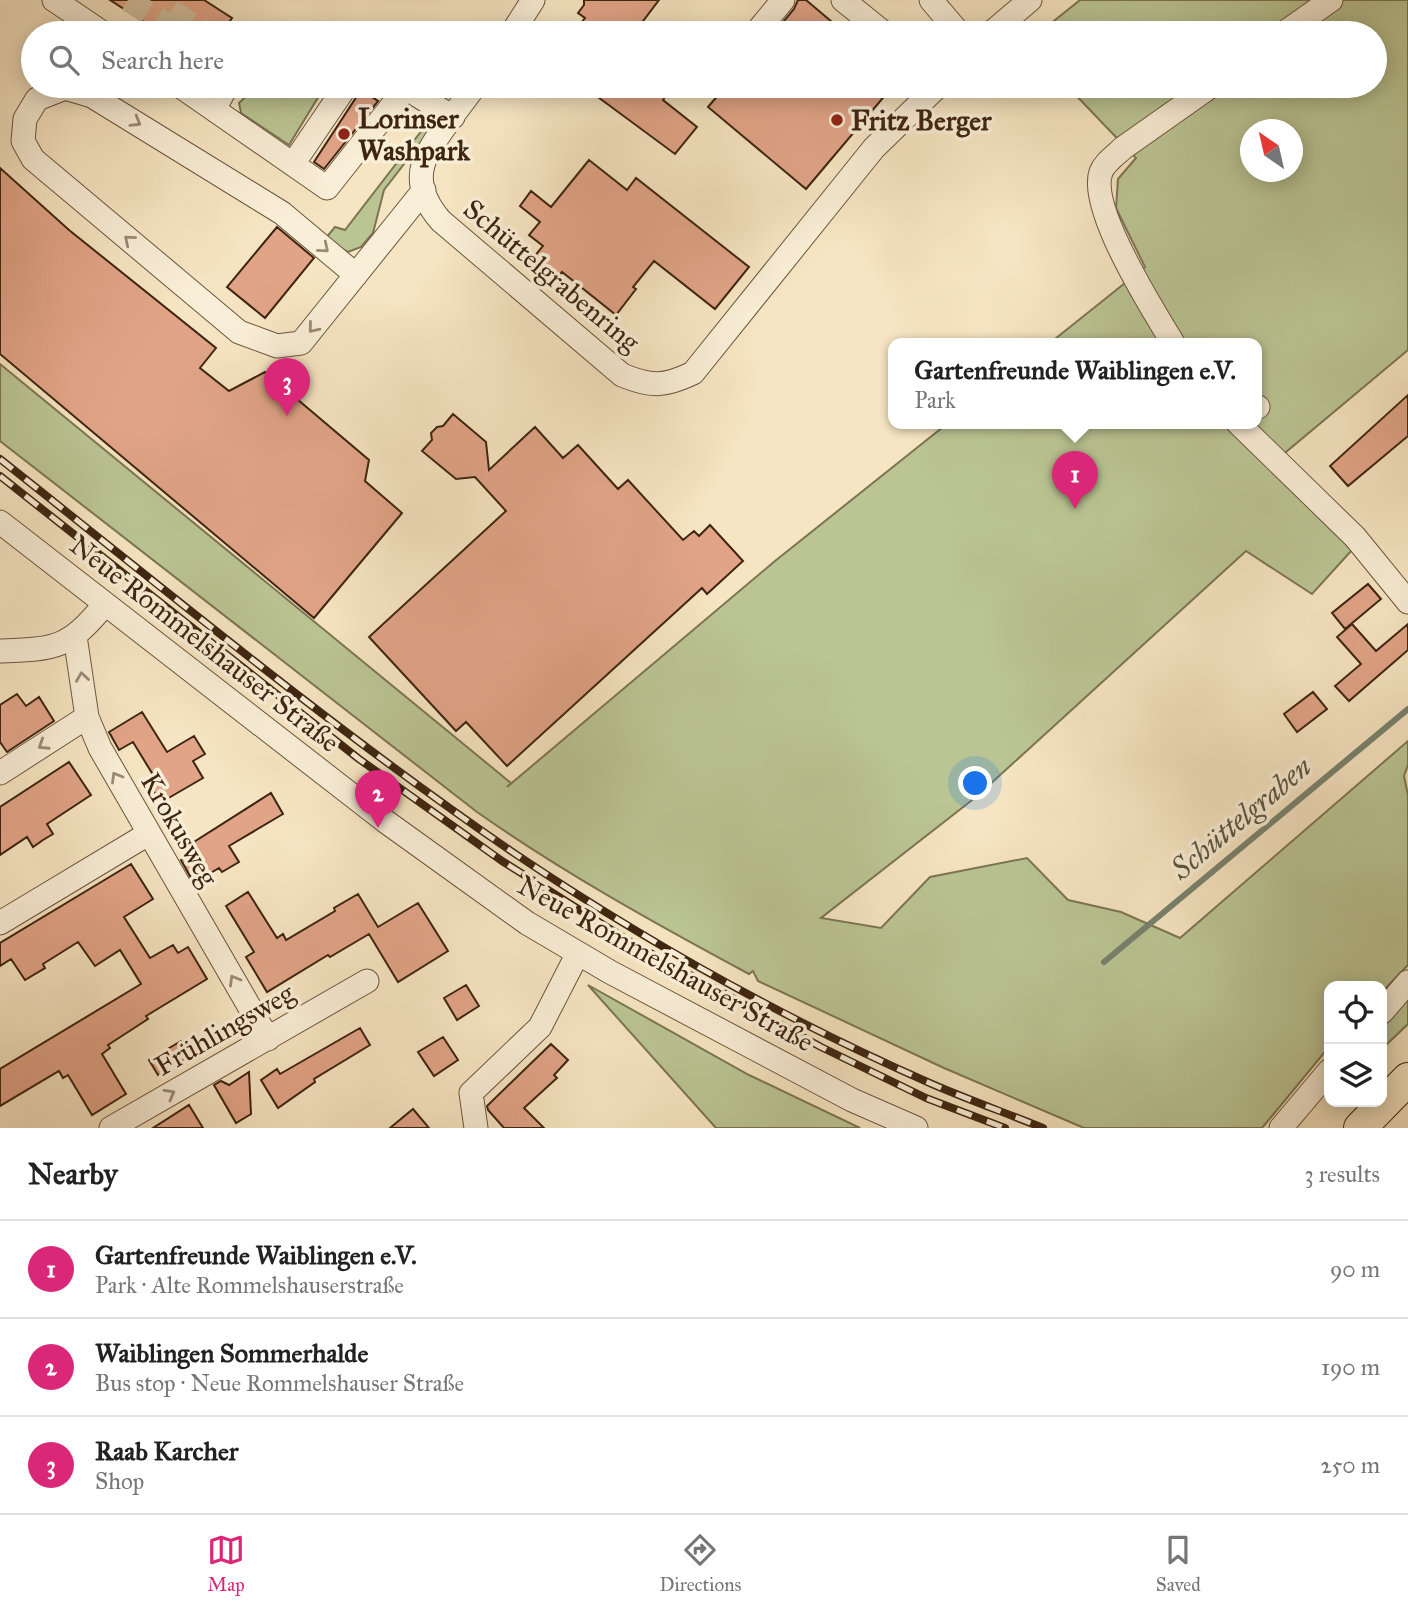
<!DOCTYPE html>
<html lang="en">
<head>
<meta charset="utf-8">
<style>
	:root { --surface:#fff; --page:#f6f6f6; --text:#222; --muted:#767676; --line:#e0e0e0; --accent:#db2777 }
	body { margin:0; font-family:"IM FELL Great Primer",serif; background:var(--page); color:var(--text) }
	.controls { position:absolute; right:21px; bottom:21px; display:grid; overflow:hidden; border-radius:14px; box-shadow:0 4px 18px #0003 }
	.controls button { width:63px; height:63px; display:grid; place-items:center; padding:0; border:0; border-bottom:2px solid var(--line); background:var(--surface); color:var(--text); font:35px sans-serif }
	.compass { position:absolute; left:1240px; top:119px; width:63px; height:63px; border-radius:50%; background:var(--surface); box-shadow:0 4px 18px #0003; rotate:326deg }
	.you { position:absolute; left:976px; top:784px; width:24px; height:24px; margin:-18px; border:5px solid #fff; border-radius:50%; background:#1a73e8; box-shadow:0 0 0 10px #1a73e833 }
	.badge { display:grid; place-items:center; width:46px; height:46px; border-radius:50%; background:var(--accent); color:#fff; font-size:23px; font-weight:700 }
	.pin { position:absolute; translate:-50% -58px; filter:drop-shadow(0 2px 4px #0008) }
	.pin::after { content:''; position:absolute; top:37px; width:24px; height:21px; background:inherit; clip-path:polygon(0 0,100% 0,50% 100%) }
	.popup { position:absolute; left:888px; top:338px; width:374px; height:91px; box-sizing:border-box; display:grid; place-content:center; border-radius:14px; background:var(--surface); filter:drop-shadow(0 2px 5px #0005); font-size:23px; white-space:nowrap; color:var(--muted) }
	.popup b { font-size:26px; color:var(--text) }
	.popup::after { content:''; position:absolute; left:50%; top:100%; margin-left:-14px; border:14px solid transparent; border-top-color:var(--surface) }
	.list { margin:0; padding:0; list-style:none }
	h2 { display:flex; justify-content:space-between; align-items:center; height:91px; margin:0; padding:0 28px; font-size:30px }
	h2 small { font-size:23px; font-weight:400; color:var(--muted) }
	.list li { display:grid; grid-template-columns:46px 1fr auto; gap:21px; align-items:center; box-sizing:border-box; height:98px; padding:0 28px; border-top:2px solid var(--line) }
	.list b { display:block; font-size:26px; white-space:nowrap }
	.list p { margin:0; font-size:23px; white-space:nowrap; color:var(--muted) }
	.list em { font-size:23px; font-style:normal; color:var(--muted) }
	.icon { flex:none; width:38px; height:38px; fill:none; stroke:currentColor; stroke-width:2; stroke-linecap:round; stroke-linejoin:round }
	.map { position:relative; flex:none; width:1408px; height:1128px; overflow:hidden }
	.search { position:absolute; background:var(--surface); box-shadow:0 4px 18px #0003; left:21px; right:21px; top:21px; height:77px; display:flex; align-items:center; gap:18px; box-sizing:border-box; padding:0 24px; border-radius:38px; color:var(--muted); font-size:26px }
	.sheet { height:385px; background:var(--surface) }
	nav { display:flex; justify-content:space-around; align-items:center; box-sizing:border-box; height:98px; border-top:2px solid var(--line); background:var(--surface); font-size:19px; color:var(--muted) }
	nav a { display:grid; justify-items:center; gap:4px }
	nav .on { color:var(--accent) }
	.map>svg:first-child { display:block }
</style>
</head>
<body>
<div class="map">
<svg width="1408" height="1128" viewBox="0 0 1408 1128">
	<rect width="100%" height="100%" fill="#f6e5c2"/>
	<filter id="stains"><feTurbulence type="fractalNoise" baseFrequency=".00286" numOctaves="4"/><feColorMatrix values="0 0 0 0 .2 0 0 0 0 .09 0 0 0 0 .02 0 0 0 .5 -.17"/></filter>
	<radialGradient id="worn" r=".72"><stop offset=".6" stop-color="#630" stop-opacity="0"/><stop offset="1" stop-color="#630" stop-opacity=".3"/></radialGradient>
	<!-- green -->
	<path fill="#bbc594" stroke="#7c7552" stroke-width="2" fill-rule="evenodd" d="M1080,0h328v350l-140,117 84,83 -40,44 -66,-43 -270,246 -155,121 60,10 49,-51 97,-19 41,42 53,12 59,26 228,-197v24l-4,11 4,19v170l-26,27v-6h-53v61l-67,81h-178l-140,-60 -186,-87 -5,-10 -4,3c-93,-50 -185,-101 -272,-162l-477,-371v-77l511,419 -4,4 268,-226 173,-138h309v-80h-207l95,-76 -29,-59 2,-29 18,-21 -69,-72h308v-53h-336zM1250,130h42v42h-42z
		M257,86h68l-36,59 -48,-32 -2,-10z
		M426,125l3,3 -1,5 -44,57 -11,43 -12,14 -13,5 -23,-13 10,-12 10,3z
		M588,985l161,90 111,53h-144z
		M1408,997v27l-26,25v-23z"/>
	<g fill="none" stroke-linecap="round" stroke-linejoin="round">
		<!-- stream -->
		<path stroke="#78826e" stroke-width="6" d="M1104,962l304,-253"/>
	</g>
	<!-- building -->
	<path fill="#e1a487" stroke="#3e2510" stroke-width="2" d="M110,0h94l28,18 -10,15h-61z
		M584,0h75l-25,33h-61l12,-15 -7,-5 6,-8z
		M798,0h8l39,33h-71l20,-24z
		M583,86h90l-10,14 34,27 -22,27z
		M726,86h167l-87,103 -98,-82z
		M361,90l17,11 -54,68 -10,-7z
		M589,160l38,30 9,-12 113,89 -34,42 -61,-48 -21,26 3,2 -20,26 -54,-43 -5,6 -24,-20 10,-12 -14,-11 11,-13 -20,-16 11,-15 20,16z
		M0,168l69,62 147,118 -16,20 29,23 36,-19 104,88 -4,21 37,32 -88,105 -314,-264z
		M277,227l37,31 -49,60 -38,-31z
		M1408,395v41l-60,50 -18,-20z
		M453,414l33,28 3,28 46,-43 28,31 15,-13 40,44 10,-9 55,60 11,-9 5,5 11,-11 33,36 -36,33 -5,-6 -195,178 -41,-44 -10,9 -87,-94 137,-126 -31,-34 -19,2 -34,-28 10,-11 -1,-7 6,-6 6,-1z
		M1368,584l13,15 -36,30 -13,-16z
		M1352,624l24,27 32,-27v26l-59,51 -14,-15 26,-22 -24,-27z
		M1313,692l14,17 -30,23 -13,-18z
		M17,694l9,12 13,-9 15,24 -47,31 -7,-10v-37z
		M142,712l25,40 27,-16 11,18 -12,7 10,17 -43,25 -9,-16 7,-4 -25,-41 -14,8 -10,-18z
		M69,762l22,33 -44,29 6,10 -10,6 -10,7 -6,-10 -27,18v-48z
		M271,793l12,21 -54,32 10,16 -17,10 -3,-4 -15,9 -3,-5 -10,6 -10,-18 10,-6 -5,-7z
		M131,864l22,35 -29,18 26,41 23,-13 5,8 10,-6 19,32 -61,37 2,3 -40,26 2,3 -8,6 24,40 -34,21 -24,-40 -5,3 -4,-7 -59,35v-37l141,-85 -21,-34 -25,16 -17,-24 -35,22 2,4 -20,12 -14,-21 -11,7v-23z
		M248,892l29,46 6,-4 3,6 49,-29 -1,-3 24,-14 20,33 40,-24 30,48 -50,31 -29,-48 -39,23 -2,-2 -61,37 -21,-35 8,-5 -28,-46z
		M466,985l13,21 -22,14 -13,-22z
		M360,1028l10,17 -56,34 1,3 -37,26 -17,-28 16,-11 3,5z
		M443,1037l15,23 -24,16 -16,-24z
		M181,1041l9,15 -32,19 -9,-15z
		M551,1044l17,16 -14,15 3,3 -33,30 20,20h-40l-16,-18 -1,-4z
		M249,1072l2,42 -15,9 -22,-38 7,-4 8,4z
		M189,1105l14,23h-50z
		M413,1109l16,19h-39z"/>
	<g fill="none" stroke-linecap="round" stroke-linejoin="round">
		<!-- minor-tunnel -->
		<path stroke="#d1bf9e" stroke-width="23" stroke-dasharray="23 11" stroke-linecap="butt" d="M128,0l53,33
			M171,11l35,22"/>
		<!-- minor casing -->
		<g stroke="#6c553c" stroke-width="25">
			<path id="minor" d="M54,0l49,33
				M843,0l41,33
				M931,0l28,33
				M512,33l21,-33
				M756,33l27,-33
				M991,33l39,-33
				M1284,33l47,-33
				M180,86l147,102 79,-100
				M402,86l51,31
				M475,86c-13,18 -47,59 -52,79 -6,21 5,41 18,56l181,154c29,12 42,12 71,-2l181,-225 64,-62
				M214,109l13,-23
				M293,164l53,-78
				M356,275l-74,-62 -190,-117 -27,-8 -28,11 -12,20 -2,22 10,18 206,173 38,14 24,-3 123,-153
				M1173,343c-20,-33 -85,-135 -72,-171 4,-10 15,-17 22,-24l88,-62
				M1257,407h1
				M1238,423l117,114 53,65
				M0,522l385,299 142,102 83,49 242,128 64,28
				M75,636l12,81 13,31 168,291
				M0,651c56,-2 68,-2 105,-47
				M0,773l87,-56
				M0,923l148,-89
				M1382,1012l26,-30
				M111,1128l256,-147
				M476,1128l-5,-35 69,-66 38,-74
				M1281,1128l48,-57"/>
		</g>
		<!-- highway casing -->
		<g stroke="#3e2510" stroke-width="34">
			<path id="highway" d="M1360,1128l48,-49"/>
		</g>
		<!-- minor -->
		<use href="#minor" stroke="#f9eed7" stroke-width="23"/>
		<!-- highway -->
		<use href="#highway" stroke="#f6e5c2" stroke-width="32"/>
		<!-- rail casing -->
		<g stroke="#3e2510" stroke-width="8">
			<path id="rail" d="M0,459c168,133 334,271 511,392 132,89 275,169 421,233 37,16 74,29 111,44
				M0,476l359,283 143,102 130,82 189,104 105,51 79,30"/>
		</g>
		<!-- rail -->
		<use href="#rail" stroke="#f9eed7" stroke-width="5" stroke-dasharray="16" stroke-linecap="butt"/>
	</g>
	<!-- one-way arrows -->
	<defs><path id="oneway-chevron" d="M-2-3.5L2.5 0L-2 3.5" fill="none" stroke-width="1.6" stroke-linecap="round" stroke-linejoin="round" transform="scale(1.75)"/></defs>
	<g stroke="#9c8a74">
		<use href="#oneway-chevron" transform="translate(136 122) rotate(31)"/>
		<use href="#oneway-chevron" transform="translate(129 240) rotate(-140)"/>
		<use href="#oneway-chevron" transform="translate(324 248) rotate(40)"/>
		<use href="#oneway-chevron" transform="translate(313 328) rotate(129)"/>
		<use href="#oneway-chevron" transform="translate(82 677) rotate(-98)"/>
		<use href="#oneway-chevron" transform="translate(43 745) rotate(147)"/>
		<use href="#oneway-chevron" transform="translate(116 777) rotate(-120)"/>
		<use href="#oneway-chevron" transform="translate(234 980) rotate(-120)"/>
		<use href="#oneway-chevron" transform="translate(170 1094) rotate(-29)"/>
	</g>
	<!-- markers -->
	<g fill="#8f2418" stroke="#f9eed7" stroke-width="2.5">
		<circle cx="837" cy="120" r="7"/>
		<circle cx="344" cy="134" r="7"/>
	</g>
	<g text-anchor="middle" stroke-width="7" stroke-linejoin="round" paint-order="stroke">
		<!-- poi labels -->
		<g font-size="28" font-weight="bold" fill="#3e2510" stroke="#f9eed7" text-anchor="start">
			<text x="358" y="128">Lorinser<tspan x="358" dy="32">Washpark</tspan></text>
			<text x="851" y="130">Fritz Berger</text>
		</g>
		<!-- street labels -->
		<g font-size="28" fill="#3e2510" stroke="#f9eed7">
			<text transform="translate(552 275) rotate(40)" y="10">Schüttelgrabenring</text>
			<text transform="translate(205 643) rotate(38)" y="10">Neue Rommelshauser Straße</text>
			<text transform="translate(180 829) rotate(60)" y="10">Krokusweg</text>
			<text transform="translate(666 963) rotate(29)" y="10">Neue Rommelshauser Straße</text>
			<text transform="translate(224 1029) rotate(-30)" y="10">Frühlingsweg</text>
		</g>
		<!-- water labels -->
		<g font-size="30" font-style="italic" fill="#5b543f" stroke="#f9eed7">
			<text transform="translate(1241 818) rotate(-40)" y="10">Schüttelgraben</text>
		</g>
	</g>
	<rect width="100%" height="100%" filter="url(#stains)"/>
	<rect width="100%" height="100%" fill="url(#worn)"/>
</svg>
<div class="controls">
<button><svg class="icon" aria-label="locate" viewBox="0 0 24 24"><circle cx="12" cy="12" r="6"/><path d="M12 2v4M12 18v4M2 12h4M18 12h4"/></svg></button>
<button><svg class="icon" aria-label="layers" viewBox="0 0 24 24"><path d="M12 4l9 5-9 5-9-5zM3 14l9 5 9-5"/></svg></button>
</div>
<svg class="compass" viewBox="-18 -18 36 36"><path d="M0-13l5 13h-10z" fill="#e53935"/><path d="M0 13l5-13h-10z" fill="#767676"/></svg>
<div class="you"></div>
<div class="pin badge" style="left:1075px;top:509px">1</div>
<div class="popup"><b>Gartenfreunde Waiblingen e.V.</b>Park</div>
<div class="pin badge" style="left:378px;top:828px">2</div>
<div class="pin badge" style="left:287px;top:416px">3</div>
<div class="search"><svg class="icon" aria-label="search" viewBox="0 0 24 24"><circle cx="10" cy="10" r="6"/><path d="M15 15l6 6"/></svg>Search here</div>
</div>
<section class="sheet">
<h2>Nearby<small>3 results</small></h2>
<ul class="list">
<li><span class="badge">1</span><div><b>Gartenfreunde Waiblingen e.V.</b><p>Park · Alte Rommelshauserstraße</p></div><em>90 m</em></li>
<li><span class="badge">2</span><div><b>Waiblingen Sommerhalde</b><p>Bus stop · Neue Rommelshauser Straße</p></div><em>190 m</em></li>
<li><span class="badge">3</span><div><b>Raab Karcher</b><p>Shop</p></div><em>250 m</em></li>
</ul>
</section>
<nav>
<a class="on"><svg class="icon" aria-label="map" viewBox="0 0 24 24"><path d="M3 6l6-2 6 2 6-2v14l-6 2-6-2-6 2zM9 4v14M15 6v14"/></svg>Map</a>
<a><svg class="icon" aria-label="directions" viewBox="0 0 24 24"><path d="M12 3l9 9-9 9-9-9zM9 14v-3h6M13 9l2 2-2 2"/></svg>Directions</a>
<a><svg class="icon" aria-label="saved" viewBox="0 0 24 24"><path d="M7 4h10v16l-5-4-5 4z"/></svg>Saved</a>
</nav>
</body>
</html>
